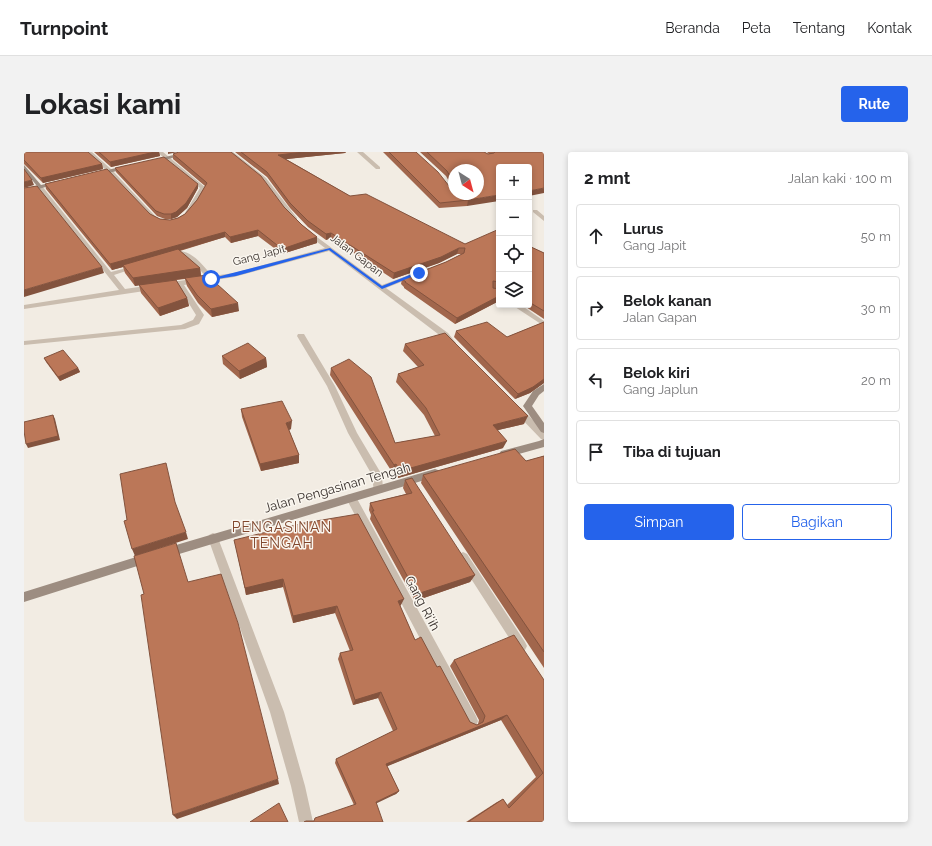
<!DOCTYPE html>
<html lang="id">
<head>
<meta charset="utf-8">
<style>
	:root { --surface:#fff; --page:#f2f2f2; --text:#202124; --muted:#757577; --line:#e0e0e0; --accent:#2563eb }
	body { margin:0; font-family:Raleway,sans-serif; background:var(--page); color:var(--text) }
	.controls { position:absolute; right:12px; top:12px; display:grid; overflow:hidden; border-radius:4px; box-shadow:0 2px 6px #0003 }
	.controls button { width:36px; height:36px; display:grid; place-items:center; padding:0; border:0; border-bottom:1px solid var(--line); background:var(--surface); color:var(--text); font:20px sans-serif }
	.compass { position:absolute; left:424px; top:12px; width:36px; height:36px; border-radius:50%; background:var(--surface); box-shadow:0 2px 6px #0003; rotate:144deg }
	.stop { position:absolute; width:12px; height:12px; margin:-9px; border:3px solid #2563eb; border-radius:50%; background:#fff }
	.stop.end { background:#2563eb; border-color:#fff; box-shadow:0 1px 4px #0008 }
	.list { margin:0; padding:0; list-style:none }
	h2 { display:flex; justify-content:space-between; align-items:center; height:52px; margin:0; padding:0 16px; font-size:17px }
	h2 small { font-size:13px; font-weight:400; color:var(--muted) }
	.list li { display:grid; grid-template-columns:26px 1fr auto; gap:12px; align-items:center; box-sizing:border-box; height:64px; margin:0 8px 8px; padding:0 8px; border:1px solid var(--line); border-radius:4px }
	.list b { display:block; font-size:15px; white-space:nowrap }
	.list p { margin:0; font-size:13px; white-space:nowrap; color:var(--muted) }
	.list em { font-size:13px; font-style:normal; color:var(--muted) }
	.actions { display:flex; gap:8px; padding:12px 16px }
	.actions a { flex:1; padding:9px 0; border:1px solid var(--accent); border-radius:4px; text-align:center; font-size:14px; color:var(--accent) }
	.actions .main { background:var(--accent); color:#fff }
	.icon { flex:none; width:22px; height:22px; fill:none; stroke:currentColor; stroke-width:2; stroke-linecap:round; stroke-linejoin:round }
	.map { position:relative; flex:none; width:520px; height:670px; overflow:hidden; border-radius:4px }
	header { display:flex; align-items:center; gap:24px; box-sizing:border-box; height:56px; padding:0 20px; background:var(--surface); border-bottom:1px solid var(--line) }
	header strong { font-size:19px }
	nav { display:flex; gap:22px; margin-inline-start:auto; font-size:14px }
	.intro { display:flex; align-items:center; justify-content:space-between; box-sizing:border-box; height:96px; padding:0 24px }
	h1 { margin:0; font-size:28px }
	.button { padding:10px 18px; border-radius:4px; background:var(--accent); color:#fff; font-size:14px; font-weight:700 }
	main { display:flex; gap:24px; padding:0 24px }
	aside { flex:1; background:var(--surface); border-radius:4px; box-shadow:0 2px 6px #0003 }
	.map>svg:first-child { display:block }
</style>
</head>
<body>
<header>
<strong>Turnpoint</strong>
<nav><a>Beranda</a><a>Peta</a><a>Tentang</a><a>Kontak</a></nav>
</header>
<div class="intro"><h1>Lokasi kami</h1><a class="button">Rute</a></div>
<main>
<div class="map">
<svg width="520" height="670" viewBox="0 0 520 670">
	<rect width="100%" height="100%" fill="#f2ece3"/>
	<g fill="none" stroke-linecap="round" stroke-linejoin="round">
		<!-- street -->
		<path fill="#cabdaf" fill-rule="evenodd" d="M62,0h6l20,18 44,47 9,6v2h-4l-9,-6 -44,-47z
			M133,0h6l43,36 -16,26 -5,-1 15,-25z
			M203,0h6l33,26 31,40v2h-4l-31,-40z
			M333,0h6l17,15v2h-4z
			M16,33l2,1 69,86 27,-7v2l-24,8 11,14 81,-12c-12,-14 -15,-23 -36,-19l-3,-2c19,-14 34,7 45,20l22,-3 91,-25 -21,-16 -1,-1 3,-2 76,56 30,-11h4v2l-30,12 62,45 8,10 -4,2h-3l-7,-8 -113,-86 -95,26 -50,8 20,30 -5,9 -14,5 -161,16v-4l157,-16 12,-5 3,-5 -18,-29 -154,23v-4l95,-15 -81,-102v-2z
			M509,58h4l7,6v5l-11,-9z
			M488,153h9l23,16v5z
			M274,182h6l31,52 22,47 25,42 1,15 -1,3h-8l-2,-18 -24,-42 -21,-47 -30,-50z
			M494,255l3,1 23,23v9l-3,-1 -26,-27 -1,-2 1,-2z
			M327,342l4,1 121,221 2,5 -2,5 -5,2 -5,-2 -120,-228 1,-3z
			M189,381l4,2 1,3 66,174 21,74 8,36h-14l-8,-36 -21,-74 -62,-174 1,-3z
			M439,400l4,2 58,88 2,4 -2,4 -4,2 -4,-2 -58,-90 -2,-3 2,-3z"/>
		<!-- secondary -->
		<path fill="#9d8d81" fill-rule="evenodd" d="M161,0h10l-42,11 -3,-2z
			M0,13l17,20 16,-4 3,2 -36,10v-4l13,-3 -13,-16z
			M103,13l2,1v2l-33,8 -3,-2z
			M520,232v7l-5,4 -7,11 12,17v10l-3,-1 -18,-26 10,-15z
			M520,287v8l-40,11 -5,-4 2,-3 38,-10z
			M411,317l3,1 2,3 -2,3 -272,82 -4,-2 -1,-3 1,-3 4,-2z
			M125,401l4,2 2,3 -2,3 -129,41v-10z"/>
	</g>
	<!-- wall -->
	<path fill="#a1664c" d="M0,0l78,12 1,5 -60,14 -19,-19z
		M70,0h65l1,4 -49,11z
		M211,0h111l-1,1 -59,6 64,37 115,48 34,-13v58l-6,-1 6,1v12l-44,23 -51,-36v-1l-3,-3 1,-5 44,-17 16,-8h-5l-18,9 -46,16 -62,-41 -5,2 -18,-13 -18,-19 -23,-31z
		M359,0h33l37,39 25,3 -24,-24v20l-8,-14 -26,-24h64l4,2h1l-2,-2h57l-77,54 -28,2z
		M149,2l111,53 18,18 15,12v6l-35,11 -24,-18 -27,7 -6,-6 -45,14 20,17 1,8 38,35 -27,6 -14,-14 -11,-17 -2,-7 -9,1 11,18 2,8 -29,10 -19,-23 -2,-8 -4,1 -10,-13 -2,-6 -11,3 -66,-81 -1,-5 105,30 10,5 10,1 8,-2 7,-4 12,-14 8,-14 -32,-27z
		M91,16l83,20 -11,20 -10,9 -6,2h-6l-8,-3 -41,-44z
		M505,94l15,7v66l-21,-14h6z
		M520,170v61l-14,10 -15,6 -61,-62 2,-6 51,6z
		M381,192l119,80 -26,6 5,18 -105,30 -4,-7 -2,1 -62,-97 1,-7 64,75 40,-7 -11,-21 -28,-33 2,-8 20,-7 -15,-16z
		M198,204l44,2 1,9 -27,12 -17,-15z
		M20,206l34,10 2,4 -20,9 -14,-19z
		M217,257l50,20 -2,1 10,25v8l-38,8 -19,-54z
		M520,304v212l-123,-185 2,-8 103,-14z
		M381,328l70,95 -5,7 -55,19 -45,-82 1,-4 -2,-5 1,-7 36,-9 -3,-6z
		M210,388l167,65 -1,1 15,34 22,27 33,55 7,3 1,-1 1,-4 -29,-54 4,-6 90,20v142h-78l31,-20 6,-3 4,6 29,-28 -35,-57 -114,46 12,25 -3,3 -82,27 40,-16 -19,-42 1,-4 57,-28 -15,-33 -25,7 -15,-46 2,-6 10,-2 -15,-38 -42,10 -10,-36 -37,8 -10,-47z"/>
	<!-- shaded-wall -->
	<path fill="#83533e" d="M131,0h4l1,4 -49,11 -1,-5z
		M144,0h10l-10,2z
		M280,0h42l-1,1 -67,7v-5z
		M78,12l1,5 -60,14 -2,-5z
		M8,28l2,5 -10,3v-6z
		M174,32v4l-11,20 -10,9 -6,2v-5z
		M520,36v5l-15,3v-5z
		M475,43v6l-32,5 1,-6z
		M234,78v6l-27,7 -1,-6z
		M201,80v5l-101,30 -1,-2v2l-11,3 -2,-6z
		M307,81v5l-5,2v-6z
		M293,85v6l-35,11v-5z
		M435,96l-2,6 -18,9 -46,16 1,-6z
		M78,115l2,6 -80,24v-7z
		M176,116l1,8 -66,10 -2,-8z
		M475,144v5l-44,23 2,-6z
		M163,146l2,8 -29,10 -2,-8z
		M214,151l1,8 -27,6 -1,-8z
		M242,206l1,9 -27,12 -1,-8z
		M54,216l2,4 -20,9 -2,-4z
		M520,227v4l-14,10 -15,6 3,-5z
		M29,263l2,4 5,21 -32,8 -2,-4z
		M504,264l-4,8 -34,8 3,-7z
		M268,269l-1,8 -5,2v-8z
		M483,289l-4,7 -105,30 2,-7z
		M275,303v8l-38,8 -1,-7z
		M372,312l-2,7 -2,1 2,-7z
		M162,380l2,7 -53,17 -3,-7z
		M451,423l-5,7 -55,19 2,-7z
		M259,427v8l-37,8 -1,-7z
		M380,447l-3,6 -6,2 3,-6z
		M313,454l-2,7 -42,10v-7z
		M357,540l-3,6 -25,7 2,-5z
		M483,563l-6,5 -118,48 3,-4z
		M254,627l1,5 -102,35 -4,-4z
		M375,639l-3,3 -23,11 3,-3z"/>
	<!-- building -->
	<path fill="#bb7758" stroke="#83533e" d="M0,0h64l14,12 -61,14 -17,-18z
		M75,0h56l-45,10z
		M155,0h52l30,24 23,31 18,18 15,12 -35,12 -24,-19 -28,7 -5,-5 -115,32 -65,-80 62,-15 43,45 10,5 10,1 8,-2 7,-4 12,-14 10,-17 -1,-1 -33,-28z
		M217,0h63l-26,3 72,41 16,-2 99,50 32,-14 2,1v51l-6,-1v7l6,1v7l-42,22 -52,-36h1l-4,-3 44,-17 18,-9 1,-5h-6l-18,9 -47,16 -63,-40 -5,1 -18,-13 -18,-18 -23,-31z
		M365,0h27l22,20 15,19h1v3h24v-24h-24v13l-7,-12 -20,-19h57l4,2 6,-1 1,-1h49v36l-15,3v-24h-30v28l-31,5 -28,3z
		M140,5l34,27 -12,19 -10,9 -5,2h-7l-8,-3 -41,-43z
		M0,17l8,11 -8,2z
		M13,34l65,81 -78,23v-102z
		M505,94l15,7v58l-15,-9z
		M154,97l22,19 -67,10 -10,-13z
		M183,123l31,28 -27,6 -14,-14 -12,-17z
		M152,128l11,18 -29,10 -19,-23z
		M463,170l20,15 37,-15v57l-11,8 -15,7 -62,-63z
		M421,181l83,83 -35,9 14,16 -107,30 -4,-7 -2,1 -63,-97 18,-9 22,18 24,66 45,-8 -14,-27 -28,-34 26,-9 -19,-21z
		M224,191l18,15 -27,13 -17,-15z
		M39,198l15,18 -20,9 -14,-19z
		M258,249l10,20 -6,2 13,32 -39,9 -19,-55z
		M29,263l5,21 -32,8 -2,-13v-9z
		M491,297l11,12 18,-5v196l-121,-177z
		M142,311l9,39 11,30 -54,17 -8,-28 3,-1 -7,-46z
		M388,326l63,97 -58,19 -45,-83h2l-4,-8 42,-10 -7,-13z
		M334,362l46,85 -6,2 17,39 6,-3 16,30 3,-1 30,56 7,3 6,-3 2,-6 -31,-56 60,-25 30,45v142h-76l35,-23 6,9 34,-35 -36,-58 -121,49 13,27 -23,11 7,20h-79l2,-1h8l1,-3 41,-14 -20,-45 61,-30 -16,-37 -26,8 -15,-47 13,-3 -16,-44 -44,10 -10,-37 -38,9 -11,-48 70,-17z
		M152,391l12,39 33,-8 17,49 40,156 -105,36 -32,-220 3,-1 -10,-38z
		M255,651l9,19h-38z"/>
	<!-- route -->
	<path fill="#2563eb" d="M306,96l52,38 35,-14 4,1 -39,16 -53,-39 -93,26 -25,4 -2,-1z"/>
	<g text-anchor="middle" stroke-width="3" stroke-linejoin="round" paint-order="stroke">
		<!-- far-street labels -->
		<g font-size="11" fill="#39312d" stroke="#faf6ef">
			<text transform="translate(235 103) rotate(-15)" y="4">Gang Japit</text>
			<text transform="translate(333 103) rotate(37)" y="4">Jalan Gapan</text>
		</g>
		<!-- street labels -->
		<g font-size="13" fill="#39312d" stroke="#faf6ef">
			<text transform="translate(313 335) rotate(-16)" y="5">Jalan Pengasinan Tengah</text>
			<text transform="translate(399 451) rotate(62)" y="5">Gang Ri'ih</text>
		</g>
		<!-- neighbourhood labels -->
		<g font-size="14" letter-spacing="1" fill="#81472d" stroke="#faf6ef">
			<text x="258" y="380">PENGASINAN<tspan x="258" dy="16">TENGAH</tspan></text>
		</g>
	</g>
</svg>
<div class="controls">
<button>+</button>
<button>−</button>
<button><svg class="icon" aria-label="locate" viewBox="0 0 24 24"><circle cx="12" cy="12" r="6"/><path d="M12 2v4M12 18v4M2 12h4M18 12h4"/></svg></button>
<button><svg class="icon" aria-label="layers" viewBox="0 0 24 24"><path d="M12 4l9 5-9 5-9-5zM3 14l9 5 9-5"/></svg></button>
</div>
<svg class="compass" viewBox="-18 -18 36 36"><path d="M0-13l5 13h-10z" fill="#e53935"/><path d="M0 13l5-13h-10z" fill="#757577"/></svg>
<div class="stop" style="left:187px;top:127px"></div>
<div class="stop end" style="left:395px;top:121px"></div>
</div>
<aside>
<h2>2 mnt<small>Jalan kaki · 100 m</small></h2>
<ul class="list">
<li><svg class="icon" aria-label="ahead" viewBox="0 0 24 24"><path d="M12 20V5M6 11l6-6 6 6"/></svg><div><b>Lurus</b><p>Gang Japit</p></div><em>50 m</em></li>
<li><svg class="icon" aria-label="right" viewBox="0 0 24 24"><path d="M7 20v-9h11M14 6l5 5-5 5"/></svg><div><b>Belok kanan</b><p>Jalan Gapan</p></div><em>30 m</em></li>
<li><svg class="icon" aria-label="left" viewBox="0 0 24 24"><path d="M17 20v-9H6M10 6l-5 5 5 5"/></svg><div><b>Belok kiri</b><p>Gang Japlun</p></div><em>20 m</em></li>
<li><svg class="icon" aria-label="arrive" viewBox="0 0 24 24"><path d="M6 21V4h12l-3 4 3 4H6"/></svg><div><b>Tiba di tujuan</b></div></li>
</ul>
<div class="actions"><a class="main">Simpan</a><a>Bagikan</a></div>
</aside>
</main>
</body>
</html>
